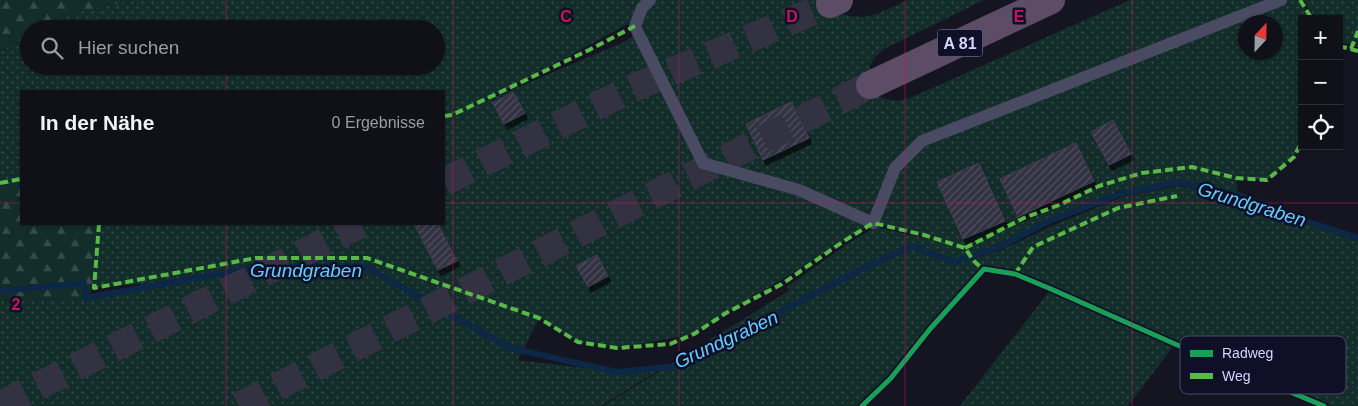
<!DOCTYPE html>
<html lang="de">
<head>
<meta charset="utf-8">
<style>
	:root { --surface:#101019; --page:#191922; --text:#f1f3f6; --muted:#9c9da2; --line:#303038 }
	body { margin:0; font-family:Helvetica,sans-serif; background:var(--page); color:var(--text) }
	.controls { position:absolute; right:15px; top:15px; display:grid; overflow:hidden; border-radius:0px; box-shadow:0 1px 4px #0004 }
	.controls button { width:45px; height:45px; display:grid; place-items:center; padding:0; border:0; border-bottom:1px solid var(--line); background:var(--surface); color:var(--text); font:25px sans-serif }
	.compass { position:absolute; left:1238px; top:15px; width:45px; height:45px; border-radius:50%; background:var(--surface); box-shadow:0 1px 4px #0004; rotate:22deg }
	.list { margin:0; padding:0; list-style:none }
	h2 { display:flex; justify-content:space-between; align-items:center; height:65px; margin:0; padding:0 20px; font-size:21px }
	h2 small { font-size:16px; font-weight:400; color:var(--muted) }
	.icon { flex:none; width:28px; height:28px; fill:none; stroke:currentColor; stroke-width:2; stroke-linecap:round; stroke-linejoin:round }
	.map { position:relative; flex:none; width:1358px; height:406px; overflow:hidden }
	.search { position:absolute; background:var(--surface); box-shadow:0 1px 4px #0004; left:20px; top:20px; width:425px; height:55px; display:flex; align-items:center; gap:12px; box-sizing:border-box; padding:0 18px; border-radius:28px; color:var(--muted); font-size:19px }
	.panel { position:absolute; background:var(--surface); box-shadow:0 1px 4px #0004; left:20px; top:90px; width:425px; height:135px; border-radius:0px }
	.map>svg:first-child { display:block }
</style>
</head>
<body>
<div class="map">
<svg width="1358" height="406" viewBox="0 0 1358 406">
	<defs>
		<pattern id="grass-dots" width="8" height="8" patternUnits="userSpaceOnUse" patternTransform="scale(1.25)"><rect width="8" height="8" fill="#122d2a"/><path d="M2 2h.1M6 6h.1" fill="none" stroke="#344b4a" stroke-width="1.8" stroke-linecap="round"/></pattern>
		<pattern id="forest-firs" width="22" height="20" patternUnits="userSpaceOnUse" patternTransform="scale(1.25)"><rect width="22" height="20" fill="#122d2a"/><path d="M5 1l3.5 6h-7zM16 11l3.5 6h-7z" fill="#344b4a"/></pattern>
		<pattern id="building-hatch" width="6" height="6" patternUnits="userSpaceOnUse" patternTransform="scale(1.25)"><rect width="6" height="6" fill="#333243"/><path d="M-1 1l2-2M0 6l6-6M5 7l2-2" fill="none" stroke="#504f5f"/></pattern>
		<filter id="shadow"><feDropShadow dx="3" dy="5.5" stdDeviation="0" flood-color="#0009"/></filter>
	</defs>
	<rect width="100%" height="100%" fill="#151521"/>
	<!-- grass -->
	<path fill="url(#grass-dots)" fill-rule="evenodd" d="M134,0h508l-11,22 -102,56 -64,32 159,-68 14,-9 12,-33h179l11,13 9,3 14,1 14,-3 31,-14h76l-100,49 -10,9 -4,8 -2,8 5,18c13,9 24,11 39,5l218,-97h170l12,19h-10v122l-8,16 -27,23 -31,-1 2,16 -59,-13 -61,9 -24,13 -122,51 6,6 -2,-3 25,-8 53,-25 68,-28 57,-11 58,11 70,27 51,17v165h-27l-155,-63 -124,-57 -37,-15h-30l-1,-2 -93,109 -32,28h-256l187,-116 -3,-3 60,-43 29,-17 70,16 -73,-20 -179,111 -77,14 -39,-6 -39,-24 -21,42 99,12 45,-4 -61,38h-601v-106l86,-2 63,-15 -55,5 5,-64h345v-133h-423v88l-21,4v-132l29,-15v30h407v-37h-394l28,-15zM1246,22h30v30h-30z
		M1303,0h55v47l-19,-6v-22h-23z
		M1051,289l124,55 -47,62h-168z"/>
	<!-- forest -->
	<path fill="url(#forest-firs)" d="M0,0h134l-64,14 -28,15h-13v7l-29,15z
		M21,179v45h78l-5,64 -8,10 -86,2v-117z"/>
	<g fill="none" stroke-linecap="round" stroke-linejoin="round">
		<!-- stream -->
		<path stroke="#0c2846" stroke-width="6" d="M0,291l84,-8 2,15 172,-31 106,-1 146,82 107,24 60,-6 183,-96 52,-24 42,16 45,-15 50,-26 71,-27 59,-12 59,13 71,27 49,16"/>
	</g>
	<!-- building -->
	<path fill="url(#building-hatch)" stroke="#403f55" filter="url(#shadow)" d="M513,92l12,21 -21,11 -11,-21z
		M791,102l18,36 -46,22 -17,-36z
		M1113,120l18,34 -22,11 -18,-33z
		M1076,143l18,38 -76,36 -18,-38z
		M979,163l26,58 -42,18 -26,-57z
		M414,224h24l19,37 -19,9z
		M597,255l11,21 -20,11 -12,-21z"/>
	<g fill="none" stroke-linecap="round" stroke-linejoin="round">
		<!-- motorway-tunnel -->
		<path stroke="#323242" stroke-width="28" stroke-dasharray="28 14" stroke-linecap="butt" d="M444,182l187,-93 199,-85
			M0,405l361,-181
			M239,406l631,-321"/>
		<!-- service -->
		<path stroke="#494b62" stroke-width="12" d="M650,0l-8,8 -7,18 3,7 65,130 96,27 74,33 22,-55 27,-27 359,-141"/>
		<!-- motorway -->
		<path stroke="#5d4c66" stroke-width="28" d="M830,4l9,-4
			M870,85l181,-85"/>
		<!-- quiet -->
		<path stroke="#58b947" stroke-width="4" stroke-dasharray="8 4" stroke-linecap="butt" d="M1300,0l12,19
			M1339,46l19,5
			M1351,49l7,-18
			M444,116l8,-1 137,-65 46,-24
			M0,183l21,-4
			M99,224l-5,64 162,-30h111l172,60 39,24 39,6 53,-4 24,-10 32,-21 56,-29 62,-43 29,-18 51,12 41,13c6,9 11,19 24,22
			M965,248l59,-30 35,-13 40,-19 43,-13 50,-6 44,11 31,2 27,-23 8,-16
			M1015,274l18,-27 85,-39 59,-12"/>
		<!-- cycleway casing -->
		<g stroke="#0f0f27" stroke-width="8">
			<path id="cycleway" d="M862,406l29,-28 39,-49 54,-60 31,5 36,15 124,55 149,62"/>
		</g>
		<!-- cycleway -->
		<use href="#cycleway" stroke="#1a9f57" stroke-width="5"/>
	</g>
	<!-- grid -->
	<path fill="none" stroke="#c2185b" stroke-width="1" stroke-opacity="0.55" d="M226,0v29M453,0v406M679,0v406M905,0v406M1132,0v406M226,66v25M0,203h21M444,203h914M226,224v182"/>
	<g text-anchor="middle" stroke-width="5" stroke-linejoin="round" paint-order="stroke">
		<!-- shield labels -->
		<rect fill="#0f0f27" stroke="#999abe" stroke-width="1" x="937.5" y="29.5" width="45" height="27" rx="4"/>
		<g font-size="16" font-weight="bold" fill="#d4d5ff">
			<text x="960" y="49">A 81</text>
		</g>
		<!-- water labels -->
		<g font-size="19" font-style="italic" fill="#62cdff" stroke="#0f0f27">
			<text transform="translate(1252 204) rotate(17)" y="7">Grundgraben</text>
			<text x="306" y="277">Grundgraben</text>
			<text transform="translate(726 339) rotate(-25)" y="7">Grundgraben</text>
		</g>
	</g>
	<!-- legend -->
	<rect x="1180" y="336" width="166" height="58" rx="8" fill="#0f0f27" stroke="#4a4a68" stroke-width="1"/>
	<rect x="1190" y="350" width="23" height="7" fill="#1a9f57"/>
	<rect x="1190" y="373" width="23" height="6" fill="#58b947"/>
	<g font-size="14" fill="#d4d5ff">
		<text x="1222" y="358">Radweg</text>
		<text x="1222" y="381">Weg</text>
	</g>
	<g font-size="16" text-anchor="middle" font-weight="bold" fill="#c2185b" stroke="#0f0f27" stroke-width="5" stroke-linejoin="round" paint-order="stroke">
		<text x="566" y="22">C</text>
		<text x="792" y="22">D</text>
		<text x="1019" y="22">E</text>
		<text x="16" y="310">2</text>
	</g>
</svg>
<div class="controls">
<button>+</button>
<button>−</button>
<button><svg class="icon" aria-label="locate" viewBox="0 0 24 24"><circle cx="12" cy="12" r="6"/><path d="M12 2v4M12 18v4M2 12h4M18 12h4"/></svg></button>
</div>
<svg class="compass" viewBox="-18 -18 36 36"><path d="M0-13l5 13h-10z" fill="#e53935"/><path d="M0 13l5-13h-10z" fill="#9c9da2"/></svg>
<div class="search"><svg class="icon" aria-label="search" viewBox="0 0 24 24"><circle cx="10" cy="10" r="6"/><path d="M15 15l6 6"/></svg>Hier suchen</div>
<section class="panel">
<h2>In der Nähe<small>0 Ergebnisse</small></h2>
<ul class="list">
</ul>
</section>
</div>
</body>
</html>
